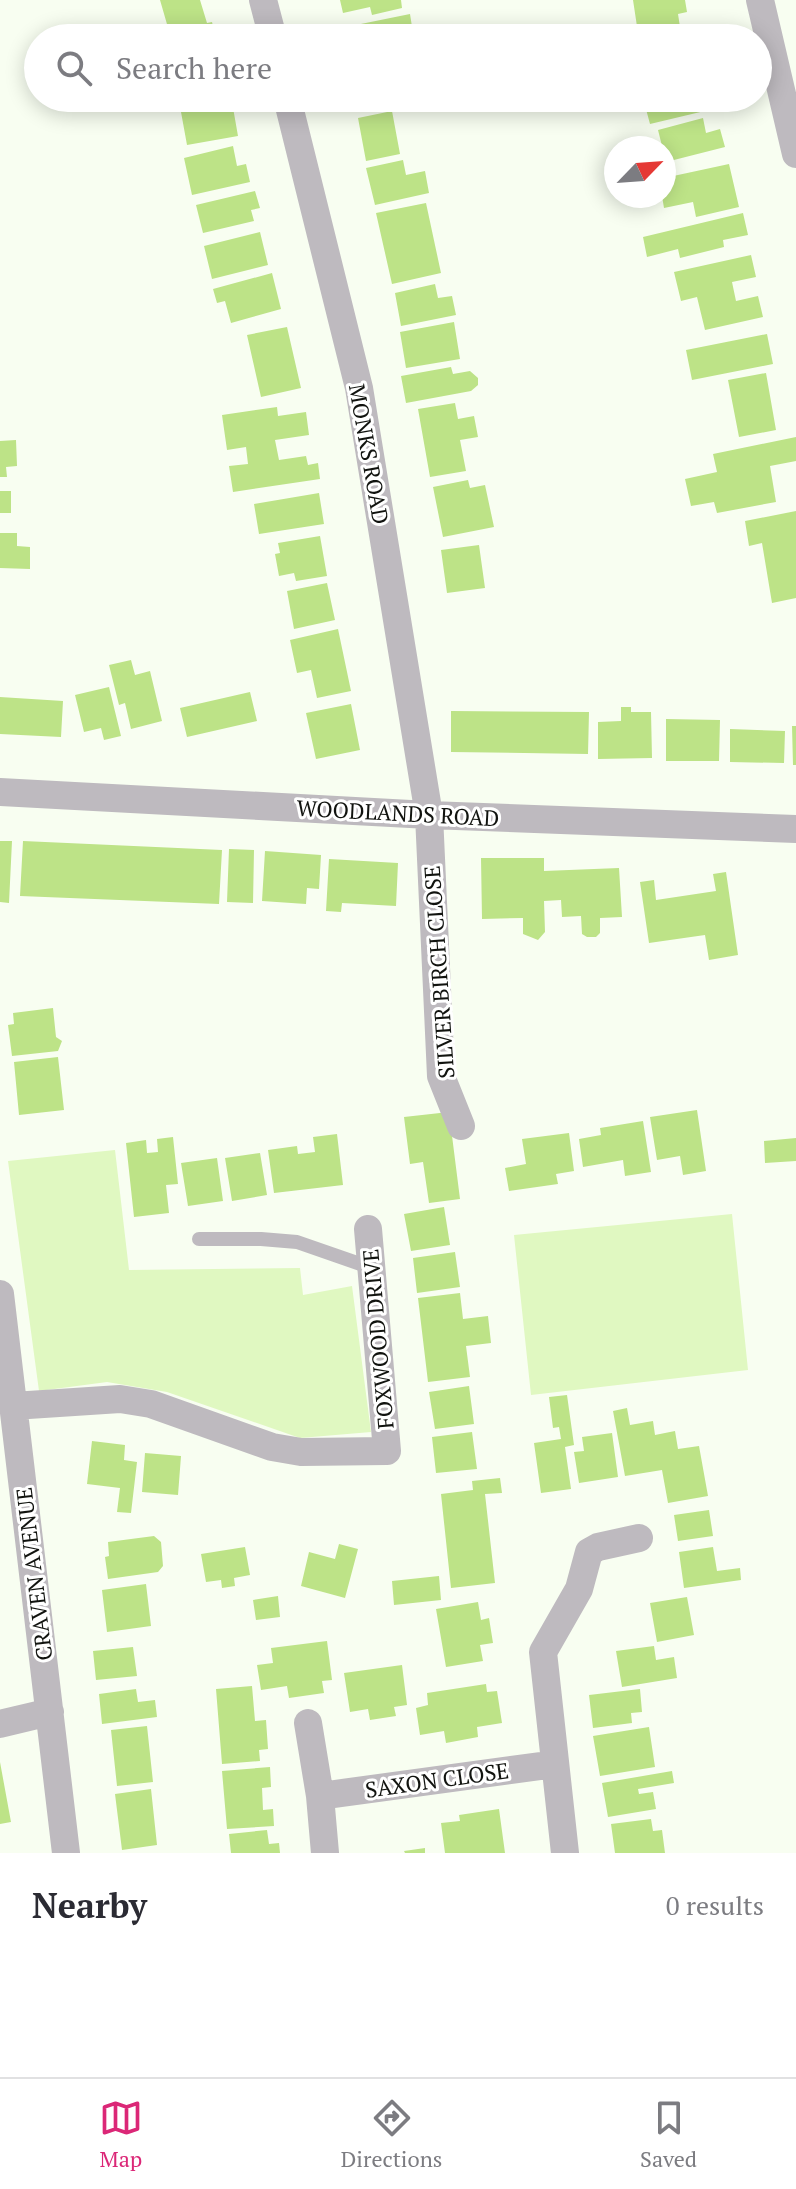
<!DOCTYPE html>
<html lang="en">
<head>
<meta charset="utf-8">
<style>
	:root { --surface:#fff; --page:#f2f2f3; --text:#2b2b33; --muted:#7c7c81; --line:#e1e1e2; --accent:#db2777 }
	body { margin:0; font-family:"PT Serif",serif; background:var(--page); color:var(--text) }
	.compass { position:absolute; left:604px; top:136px; width:72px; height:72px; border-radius:50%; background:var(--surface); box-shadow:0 4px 20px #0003; rotate:65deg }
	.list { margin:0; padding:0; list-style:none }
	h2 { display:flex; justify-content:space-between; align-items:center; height:104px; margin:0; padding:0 32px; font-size:34px }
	h2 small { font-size:26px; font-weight:400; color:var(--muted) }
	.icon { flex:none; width:44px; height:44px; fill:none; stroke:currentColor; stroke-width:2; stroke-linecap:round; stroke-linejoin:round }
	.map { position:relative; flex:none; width:796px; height:1853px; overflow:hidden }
	.search { position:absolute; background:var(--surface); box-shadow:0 4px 20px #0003; left:24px; right:24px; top:24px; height:88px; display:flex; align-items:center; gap:20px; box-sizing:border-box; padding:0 28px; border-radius:44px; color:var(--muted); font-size:30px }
	.sheet { height:224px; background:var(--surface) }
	nav { display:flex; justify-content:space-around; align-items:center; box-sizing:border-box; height:112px; border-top:2px solid var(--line); background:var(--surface); font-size:22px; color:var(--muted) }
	nav a { display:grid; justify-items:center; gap:4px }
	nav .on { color:var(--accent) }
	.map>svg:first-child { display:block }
</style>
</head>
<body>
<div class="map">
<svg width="796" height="1853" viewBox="0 0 796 1853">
	<rect width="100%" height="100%" fill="#f8fef1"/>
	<!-- green -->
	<path fill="#e0f8c1" d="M115,1150l14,120 171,-2 3,27 49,-9 19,146 -71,6 -133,-46 -60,-10 -68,9 -31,-230z
		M732,1214l16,156 -217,25 -17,-160z"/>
	<!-- building -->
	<path fill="#bde387" d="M160,0h40l7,23 5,-1 4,16h-45z
		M340,0h61l1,8 -30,7 -2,-8 -27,6z
		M633,0h52l2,12 -9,2 2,13 -42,6z
		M410,14l3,19 -15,3v2h-50l-2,-11z
		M702,30l1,8h-33v-1z
		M359,98h50v2l-48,8z
		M643,98h68l2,11 -63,15z
		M232,102l6,34 -51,9 -6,-33z
		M392,111l8,43 -34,7 -8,-43z
		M703,118l3,15 14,-4 5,18 -59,15 -8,-32z
		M233,146l4,20 9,-2 4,18 -58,13 -8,-37z
		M403,160l3,15 19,-4 4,22 -54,12 -9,-37z
		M729,164l10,43 -43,10 -3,-15 -29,6 -2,-12h2v-18z
		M255,191l5,17 -9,2 3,11 -51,12 -7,-28z
		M426,203l15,70 -49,11 -16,-71z
		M743,213l5,22 -25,5 1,7 -44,11 -2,-9 -31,8 -4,-20z
		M260,232l8,33 -56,14 -8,-33z
		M751,255l5,22 -24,5 4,19 22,-5 5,21 -58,13 -8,-33 -16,4 -7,-29z
		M272,273l9,36 -50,14 -6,-22 -8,2 -4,-14z
		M435,284l3,14 14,-2 4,19 -55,11 -6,-33z
		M454,322l6,37 -54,9 -6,-36z
		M287,327l14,61 -40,9 -14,-62z
		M767,334l6,30 -81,16 -6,-30z
		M451,367l2,7 17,-3 8,7v7l-7,6 -65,12 -5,-27z
		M766,373l10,57 -37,7 -11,-57z
		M455,403l3,16 16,-3 4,21 -18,3 6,31 -36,6 -12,-68z
		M277,407l1,9 28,-4 3,23 -34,5 4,20 27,-4 2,9 10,-2 2,16 -87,13 -4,-26 19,-2 -2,-17 -19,3 -5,-35z
		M796,437v24l-26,5 6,36 -59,11 -3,-11 -23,4 -6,-27 32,-7 -4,-18z
		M16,440l1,26 -11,1 1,10h-7v-36z
		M468,480l2,8 15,-3 9,42 -51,10 -10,-50z
		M0,491h11v22h-11z
		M319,493l5,31 -65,10 -5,-30z
		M796,511v87l-24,5 -10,-60 -13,3 -4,-25z
		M0,533h17v13l13,1v22l-30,-1z
		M320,536l7,40 -31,5 -2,-8 -15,3 -4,-22 5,-1 -2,-10z
		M479,545l6,43 -38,5 -6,-43z
		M327,583l8,37 -41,9 -7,-38z
		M338,629l13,62 -34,7 -6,-28 -14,3 -7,-33z
		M131,660l4,15 15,-4 12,50 -31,8 -6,-26 -6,2 -10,-40z
		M109,687l12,49 -17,4 -3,-12 -17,4 -9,-37z
		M250,692l7,29 -70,16 -7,-29z
		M0,697l63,4 -2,36 -61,-3z
		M351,704l9,46 -44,9 -10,-46z
		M621,707h10v5h20l1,46 -54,1v-37l23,-1z
		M451,711l138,1 -1,42 -137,-2z
		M666,719l54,1 -1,41h-53z
		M792,726h4v39h-3z
		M730,729l55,2 -1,32 -54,-1z
		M0,841h12l-3,62 -9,-1z
		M23,841l199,9 -3,54 -199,-8z
		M229,849l25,1 -1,53 -26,-1z
		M265,851l56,4 -2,34 -12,-1 -1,16 -44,-3z
		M481,858h63v13l75,-3 3,49 -22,1v15l-4,4h-9l-5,-3 -1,-18 -19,1 -1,-17 -17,1 1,31 -7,8 -15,-6v-16l-41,1z
		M329,859l69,4 -2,43 -54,-3 -1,9 -15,-1z
		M726,872l12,83 -29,5 -4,-25 -56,8 -9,-61 14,-2 2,20 60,-9 -3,-17z
		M53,1008l3,29 6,4 -4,10 -46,5 -4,-31 6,-1 -1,-11z
		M58,1057l6,53 -45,5 -5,-53z
		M697,1110l9,61 -23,4 -3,-19 -23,4 -7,-43z
		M449,1112l11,87 -31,4 -6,-41 -13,2 -6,-47z
		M643,1121l8,51 -26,4 -2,-16 -40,7 -4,-28 22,-4 -1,-7z
		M569,1133l5,38 -18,3 2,10 -49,7 -4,-23 21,-4 -4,-25z
		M337,1134l6,51 -69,8 -6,-43 29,-4 1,8 17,-2 -2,-15z
		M173,1137l5,47 -12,1 3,28 -35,4 -8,-74 20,-3 1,13 11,-1 -1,-13z
		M796,1138v23l-31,2 -1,-22z
		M260,1153l7,42 -35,6 -7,-43z
		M217,1158l6,43 -35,5 -7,-43z
		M444,1207l6,38 -39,6 -7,-37z
		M455,1252l5,35 -43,6 -4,-35z
		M460,1293l3,26 25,-3 3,27 -25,3 4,31 -42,5 -10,-84z
		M469,1386l5,38 -39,5 -6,-37z
		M567,1395l7,50 -9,2 6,42 -30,4 -7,-50 27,-4 -2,-12 -6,1 -4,-31z
		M627,1408l3,17 23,-4 2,14 20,-4 3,18 21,-3 9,50 -40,7 -6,-33 -37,6 -12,-65z
		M472,1432l5,37 -41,4 -4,-36z
		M612,1433l6,44 -39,6 -5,-31 10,-1 -2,-14z
		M92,1441l33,4 -1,15 13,2 -6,51 -14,-1 3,-24 -33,-4z
		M145,1453l36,3 -3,39 -36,-3z
		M500,1478l2,15 -17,1 10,89 -44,5 -10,-94 32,-4 -1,-9z
		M709,1510l4,26 -35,5 -4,-26z
		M154,1536l7,6 2,24 -5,6 -50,7 -3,-22 4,-1 -1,-14z
		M339,1544l19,5 -13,49 -44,-12 8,-34 26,7z
		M245,1547l5,28 -16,3 1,8 -13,2 -1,-8 -15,2 -5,-28z
		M713,1547l4,24 23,-3 1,12 -57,8 -5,-36z
		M439,1576l2,24 -47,5 -2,-24z
		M146,1584l5,42 -44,6 -5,-42z
		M278,1596l2,21 -24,3 -3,-20z
		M687,1597l7,38 -37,7 -7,-39z
		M478,1602l3,18 8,-2 4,25 -13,2 3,16 -37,6 -10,-58z
		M327,1641l5,39 -10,1 2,12 -35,5 -2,-12 -26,4 -4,-25 16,-2 -2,-15z
		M654,1646l2,14 18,-3 3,21 -55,9 -6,-36z
		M133,1647l4,29 -41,4 -3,-29z
		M402,1665l5,40 -13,2 2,9 -26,4 -2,-11 -18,3 -6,-39z
		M486,1684l1,8 10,-1 5,32 -25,4 1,10 -32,6 -2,-12 -24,4 -4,-27 12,-3 -1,-12z
		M252,1686l3,35 11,-1 2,29 -9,1 1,11 -38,3 -6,-75z
		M136,1689l2,13 17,-2 2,17 -55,7 -3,-30z
		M640,1689l2,23 -11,1 1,10 -39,5 -4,-33z
		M147,1726l6,56 -36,4 -6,-56z
		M649,1727l6,40 -55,9 -7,-40z
		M0,1762l11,60 -11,2z
		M270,1767l1,20 -9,1 1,22 10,-1 1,17 -47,3 -5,-58z
		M672,1771l2,12 -36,6 1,5 14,-2 3,17 -48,8 -6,-34z
		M151,1789l6,56 -35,5 -7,-56z
		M499,1809l6,44h-60l-4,-30 19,-2 -1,-6z
		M651,1819l2,12 9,-1 3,23h-50l-4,-29z
		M267,1830l2,14 10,-1 1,10h-49l-2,-19z
		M425,1848v5h-20l-1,-2z"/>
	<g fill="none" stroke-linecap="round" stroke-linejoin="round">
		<!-- service -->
		<path stroke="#bebabf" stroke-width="14" d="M199,1239h62l36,3 75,26"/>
		<!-- minor -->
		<path stroke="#bebabf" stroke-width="28" d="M263,0l10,38
			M760,0l36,154
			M287,98l72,290 70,427 12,261 20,50
			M0,792l429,23 367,14
			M0,1294l66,559
			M13,1406l107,-7 31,5 121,43 29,5 86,-1 -19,-222
			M308,1723l12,73 5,57
			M0,1724l50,-12
			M320,1796l235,-32
			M565,1853l-22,-201 36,-63 10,-37 9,-5 41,-9"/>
	</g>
	<g text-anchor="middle" stroke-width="6" stroke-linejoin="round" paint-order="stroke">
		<!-- street labels -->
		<g font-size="22" fill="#11130f" stroke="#fff">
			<text transform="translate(369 454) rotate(80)" y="8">MONKS ROAD</text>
			<text transform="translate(398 813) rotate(3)" y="8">WOODLANDS ROAD</text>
			<text transform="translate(439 972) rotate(-94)" y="8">SILVER BIRCH CLOSE</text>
			<text transform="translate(378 1339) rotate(-95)" y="8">FOXWOOD DRIVE</text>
			<text transform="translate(34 1574) rotate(-97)" y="8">CRAVEN AVENUE</text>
			<text transform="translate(437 1780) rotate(-8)" y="8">SAXON CLOSE</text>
		</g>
	</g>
</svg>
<svg class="compass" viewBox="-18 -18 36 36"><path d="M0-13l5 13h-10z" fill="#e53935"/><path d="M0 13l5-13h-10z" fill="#7c7c81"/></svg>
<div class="search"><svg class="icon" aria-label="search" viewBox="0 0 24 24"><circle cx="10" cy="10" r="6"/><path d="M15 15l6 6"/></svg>Search here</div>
</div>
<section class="sheet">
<h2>Nearby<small>0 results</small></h2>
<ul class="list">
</ul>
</section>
<nav>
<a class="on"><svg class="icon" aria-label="map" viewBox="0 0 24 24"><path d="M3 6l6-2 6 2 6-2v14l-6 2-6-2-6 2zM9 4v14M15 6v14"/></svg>Map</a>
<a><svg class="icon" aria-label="directions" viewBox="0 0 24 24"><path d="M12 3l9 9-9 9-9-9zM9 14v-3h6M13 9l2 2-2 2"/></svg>Directions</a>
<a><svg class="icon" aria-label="saved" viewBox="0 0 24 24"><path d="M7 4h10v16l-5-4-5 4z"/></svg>Saved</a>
</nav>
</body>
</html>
